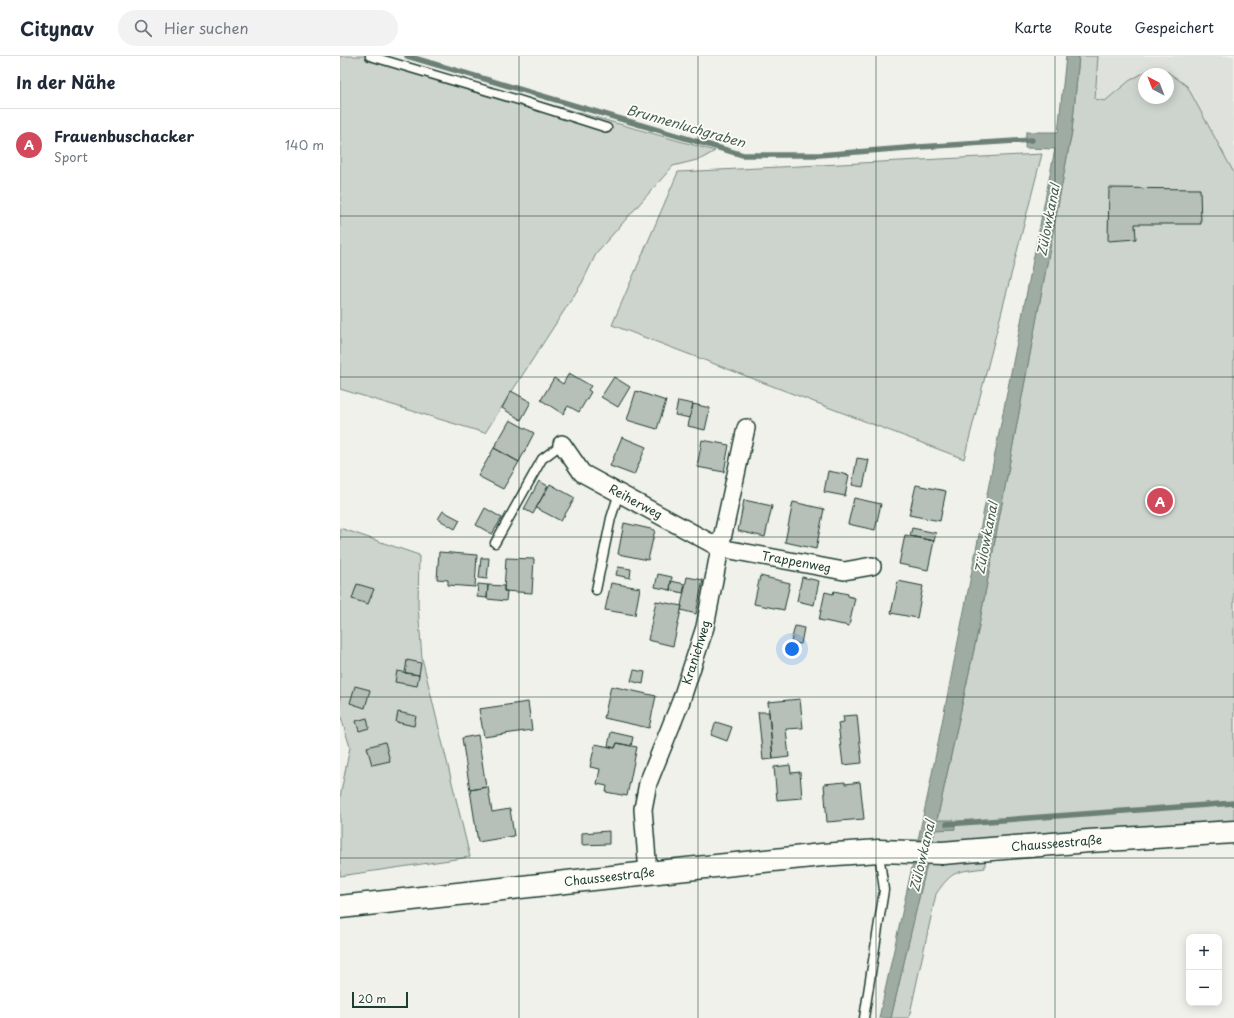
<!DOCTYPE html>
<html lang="de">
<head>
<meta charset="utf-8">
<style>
	:root { --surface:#fff; --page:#f2f2f3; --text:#1f2937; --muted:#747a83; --line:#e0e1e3; --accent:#d1495b }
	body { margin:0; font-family:"Playpen Sans",sans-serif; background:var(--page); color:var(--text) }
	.controls { position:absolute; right:12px; bottom:12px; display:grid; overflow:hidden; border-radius:8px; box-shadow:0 2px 10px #0003 }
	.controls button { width:36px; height:36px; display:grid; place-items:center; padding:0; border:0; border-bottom:1px solid var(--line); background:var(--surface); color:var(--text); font:20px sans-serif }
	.compass { position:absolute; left:798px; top:12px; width:36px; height:36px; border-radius:50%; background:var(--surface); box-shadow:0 2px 10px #0003; rotate:318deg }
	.scale { position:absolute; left:12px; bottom:10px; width:56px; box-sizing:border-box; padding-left:4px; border:2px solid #1f3d34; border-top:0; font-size:11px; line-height:14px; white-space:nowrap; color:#1f3d34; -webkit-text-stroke:3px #fdfcf7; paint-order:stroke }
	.you { position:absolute; left:452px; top:593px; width:14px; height:14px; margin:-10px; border:3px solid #fff; border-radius:50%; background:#1a73e8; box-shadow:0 0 0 6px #1a73e833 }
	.badge { display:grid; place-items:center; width:26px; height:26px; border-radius:50%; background:var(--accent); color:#fff; font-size:13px; font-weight:700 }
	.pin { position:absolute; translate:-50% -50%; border:2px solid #fff; box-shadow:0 1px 4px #0006 }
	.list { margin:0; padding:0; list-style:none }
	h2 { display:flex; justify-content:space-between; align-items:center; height:52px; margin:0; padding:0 16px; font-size:17px }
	h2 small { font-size:13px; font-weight:400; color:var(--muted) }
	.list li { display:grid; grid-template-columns:26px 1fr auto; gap:12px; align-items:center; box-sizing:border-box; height:72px; padding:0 16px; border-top:1px solid var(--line) }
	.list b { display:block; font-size:15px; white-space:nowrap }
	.list p { margin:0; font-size:13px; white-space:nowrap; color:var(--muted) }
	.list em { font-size:13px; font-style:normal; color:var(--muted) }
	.icon { flex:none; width:22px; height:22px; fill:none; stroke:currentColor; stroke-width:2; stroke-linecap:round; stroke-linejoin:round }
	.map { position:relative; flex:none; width:894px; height:962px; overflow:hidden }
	header { display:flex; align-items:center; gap:24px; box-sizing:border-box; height:56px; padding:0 20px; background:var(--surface); border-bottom:1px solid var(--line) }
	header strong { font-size:19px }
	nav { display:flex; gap:22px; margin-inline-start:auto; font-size:14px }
	.search { width:280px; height:36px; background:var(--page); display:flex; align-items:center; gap:10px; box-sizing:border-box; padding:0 14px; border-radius:22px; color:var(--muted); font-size:15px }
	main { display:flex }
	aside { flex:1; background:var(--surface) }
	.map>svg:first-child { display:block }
</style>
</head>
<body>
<header>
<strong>Citynav</strong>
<div class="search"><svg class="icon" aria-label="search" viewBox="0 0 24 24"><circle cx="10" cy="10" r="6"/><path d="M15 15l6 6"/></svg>Hier suchen</div>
<nav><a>Karte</a><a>Route</a><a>Gespeichert</a></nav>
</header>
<main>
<aside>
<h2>In der Nähe<small></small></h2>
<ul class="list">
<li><span class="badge">A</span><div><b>Frauenbuschacker</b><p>Sport</p></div><em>140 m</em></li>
</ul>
</aside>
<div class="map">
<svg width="894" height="962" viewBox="0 0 894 962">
	<rect width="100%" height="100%" fill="#f0f1eb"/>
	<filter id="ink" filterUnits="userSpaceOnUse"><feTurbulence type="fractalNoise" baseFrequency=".025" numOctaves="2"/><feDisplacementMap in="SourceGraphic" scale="8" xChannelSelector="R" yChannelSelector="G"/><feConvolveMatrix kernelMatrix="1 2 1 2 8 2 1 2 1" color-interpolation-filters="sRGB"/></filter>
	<g filter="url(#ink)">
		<!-- built -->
		<path fill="#dfe2dc" d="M758,0h136v117l-47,-87 -19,-14 -18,-3 -21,12 -24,20 -10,-2z"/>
		<!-- green -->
		<path fill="#cdd3cd" stroke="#768880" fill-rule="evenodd" d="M0,0h38l337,95 -14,8 -28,7 -76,86 -15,31 -97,150 -145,-44z
			M739,0h19l-3,43 10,2 24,-20 21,-12 18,3 19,14 47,87v649l-74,3 -229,19 4,-15h20l-18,-9 41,-189 71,-379 23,-121zM804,18h24v24h-24z
			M702,98l-78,305 -352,-134 66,-153z
			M0,472l79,27 -1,51 4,52 48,199 -130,19v-79l10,-50 -10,-33z
			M645,801v11c-28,4 -32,1 -49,26l-27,124h-18l36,-156z"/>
		<!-- water -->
		<path fill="#9faca4" stroke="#6c8077" d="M726,0h13l-7,75 -94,500 -41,189h17l1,9 -20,1 -44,188h-12l49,-224 127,-645 -30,-1 1,-16h32z"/>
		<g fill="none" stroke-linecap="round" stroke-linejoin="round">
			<!-- stream -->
			<path stroke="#6c8077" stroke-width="5.5" d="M67,0l336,99h76l100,-8 113,-7
				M607,768l287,-21"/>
		</g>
		<!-- building -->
		<path fill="#b6bfb8" stroke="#1f3d34" d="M769,132l91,1 1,35h-66l1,15 -28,2z
			M229,317l22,13 -3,4 3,2 -12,20 -11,-6 -5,8 -22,-14 13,-22 9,6z
			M274,321l16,10 -12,20 -17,-10z
			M171,335l20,11 -10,18 -19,-12z
			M296,335l30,10 -9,28 -30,-9z
			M338,345l15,3 -3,14 -15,-3z
			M353,348l17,4 -5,22 -17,-4z
			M170,364l24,13 -15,29 -25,-14z
			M282,381l24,10 -12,28 -24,-9z
			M362,384l27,5 -5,27 -27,-5z
			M154,392l25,14 -16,27 -25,-13z
			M517,402l12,2 -6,27 -11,-2z
			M488,415l21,4 -4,21 -21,-4z
			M199,425l9,5 -15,28 -9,-5z
			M210,428l25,14 -14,23 -25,-13z
			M576,429l30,6 -6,30 -31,-6z
			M514,442l27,6 -6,26 -27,-6z
			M404,444l28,6 -7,31 -27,-6z
			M453,446l31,7 -8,40 -31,-7z
			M145,452l17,10 -10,16 -16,-9z
			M103,455l17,9 -5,9 -17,-10z
			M284,467l31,7 -7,30 -30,-6z
			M572,472l24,5 -2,8 -24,-5z
			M565,479l29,6 -6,29 -29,-6z
			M99,496l38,3 -2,32 -27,-2v-5l-11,-1z
			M141,502h8l-2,21 -8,-1z
			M166,502l28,1 -2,34 -28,-2z
			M278,511l13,2 -1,9 -14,-3z
			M318,518l14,3 -2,13 -15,-3z
			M420,520l30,7 -6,27 -30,-6z
			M347,521l16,3 -7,34 -15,-4 1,-4h-1z
			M462,521l17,4 -5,24 -17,-4z
			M331,525l14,3 -2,9 -13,-3z
			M558,525l25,5 -6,32 -26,-5z
			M271,527l29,5 -5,27 -30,-5z
			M17,528l17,5 -6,15 -16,-5z
			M138,528l10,1 -1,13 -10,-1z
			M148,529l16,1v5h3l-1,10 -19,-2z
			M494,535l14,3v2l7,2 -6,28 -30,-6 6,-28 8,2z
			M316,545l26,5 -9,40 -25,-6z
			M455,570l9,2 -3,16 -10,-2z
			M67,604l14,3 -2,12 -14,-2z
			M294,614l11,2 -2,12 -12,-3z
			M57,615l22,4 -2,11 -22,-4z
			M15,630l15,4 -5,18 -15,-5z
			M271,630l45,10 -7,32 -45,-10z
			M460,643l3,29 -17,1 3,28 -16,2 -5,-57z
			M188,646l4,28 -48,7 -5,-28z
			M58,656l18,4 -2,10 -18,-4z
			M418,656h11l4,47 -10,1z
			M517,659l5,48 -19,2 -5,-42 6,-1 -1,-6z
			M27,662l2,10 -10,3 -3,-10z
			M376,666l16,5 -5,14 -16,-6z
			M271,676l22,5 -2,9 -14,-3 -2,5 -7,-2z
			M138,679l8,52 -16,3 -8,-52z
			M45,686l5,19 -18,4 -5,-18z
			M277,687l20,4 -10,49 -21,-4 1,-6 -10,-2 3,-15 -10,-2 5,-23 20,4z
			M450,709l1,8 9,-1 2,26 -25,2 -3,-33z
			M505,726v2l15,-2 4,37 -37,3 -3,-38z
			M148,731l4,25 18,-3 4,27 -36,6 -8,-52z
			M269,775v13l-27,1v-12z"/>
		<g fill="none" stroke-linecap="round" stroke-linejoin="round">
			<!-- lane casing -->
			<g stroke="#1f3d34" stroke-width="11">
				<path id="lane" d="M30,0l152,45 85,27
					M155,487l47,-84 20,-15
					M256,534l15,-72 8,-25
					M524,962l20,-128 -5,-37"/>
			</g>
			<!-- street casing -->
			<g stroke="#1f3d34" stroke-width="20">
				<g id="street">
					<path id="s1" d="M222,388l20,29 138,75 124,23 28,-5"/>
					<path id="s2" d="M308,817l-5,-64 5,-26 33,-82 24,-74 15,-79 26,-120"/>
				</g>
			</g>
			<!-- secondary casing -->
			<g stroke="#1f3d34" stroke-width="25">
				<g id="secondary">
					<path id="s3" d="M0,851l308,-34 174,-18 57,-4 63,2 147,-12 145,-9"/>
				</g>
			</g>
			<!-- lane -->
			<use href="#lane" stroke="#fdfcf7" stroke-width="8"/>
			<!-- street -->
			<use href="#street" stroke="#fdfcf7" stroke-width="17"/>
			<!-- secondary -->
			<use href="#secondary" stroke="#fdfcf7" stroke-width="22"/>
		</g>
	</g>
	<!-- grid -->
	<path fill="none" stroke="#1f3d34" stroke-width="1" stroke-opacity="0.55" d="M179,0v962M358,0v962M536,0v962M715,0v962M0,160h894M0,321h894M0,481h894M0,641h894M0,802h894"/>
	<g text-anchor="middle" stroke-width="3.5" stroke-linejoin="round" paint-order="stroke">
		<!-- street labels -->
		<g font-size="12" fill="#1f3d34" stroke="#fdfcf7">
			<text dy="4" stroke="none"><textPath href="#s1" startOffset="96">Reiherweg</textPath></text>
			<text dy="4" stroke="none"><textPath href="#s1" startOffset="270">Trappenweg</textPath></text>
			<text dy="4" stroke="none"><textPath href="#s2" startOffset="230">Kranichweg</textPath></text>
			<text dy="4" stroke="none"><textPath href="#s3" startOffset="720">Chausseestraße</textPath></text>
			<text dy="4" stroke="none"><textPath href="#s3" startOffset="271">Chausseestraße</textPath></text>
		</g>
		<!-- water labels -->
		<g font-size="13" font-style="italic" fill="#455e56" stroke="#fdfcf7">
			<text transform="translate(346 70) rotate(16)" y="5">Brunnenluchgraben</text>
			<text transform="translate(708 164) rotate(-79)" y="5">Zülowkanal</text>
			<text transform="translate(646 482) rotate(-79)" y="5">Zülowkanal</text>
			<text transform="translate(582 800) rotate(-77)" y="5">Zülowkanal</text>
		</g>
	</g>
</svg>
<div class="controls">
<button>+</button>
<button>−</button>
</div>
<svg class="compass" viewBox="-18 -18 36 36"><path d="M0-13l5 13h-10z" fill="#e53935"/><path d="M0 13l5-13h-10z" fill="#747a83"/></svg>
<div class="scale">20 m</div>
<div class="you"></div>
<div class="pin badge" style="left:820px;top:445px">A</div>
</div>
</main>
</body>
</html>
